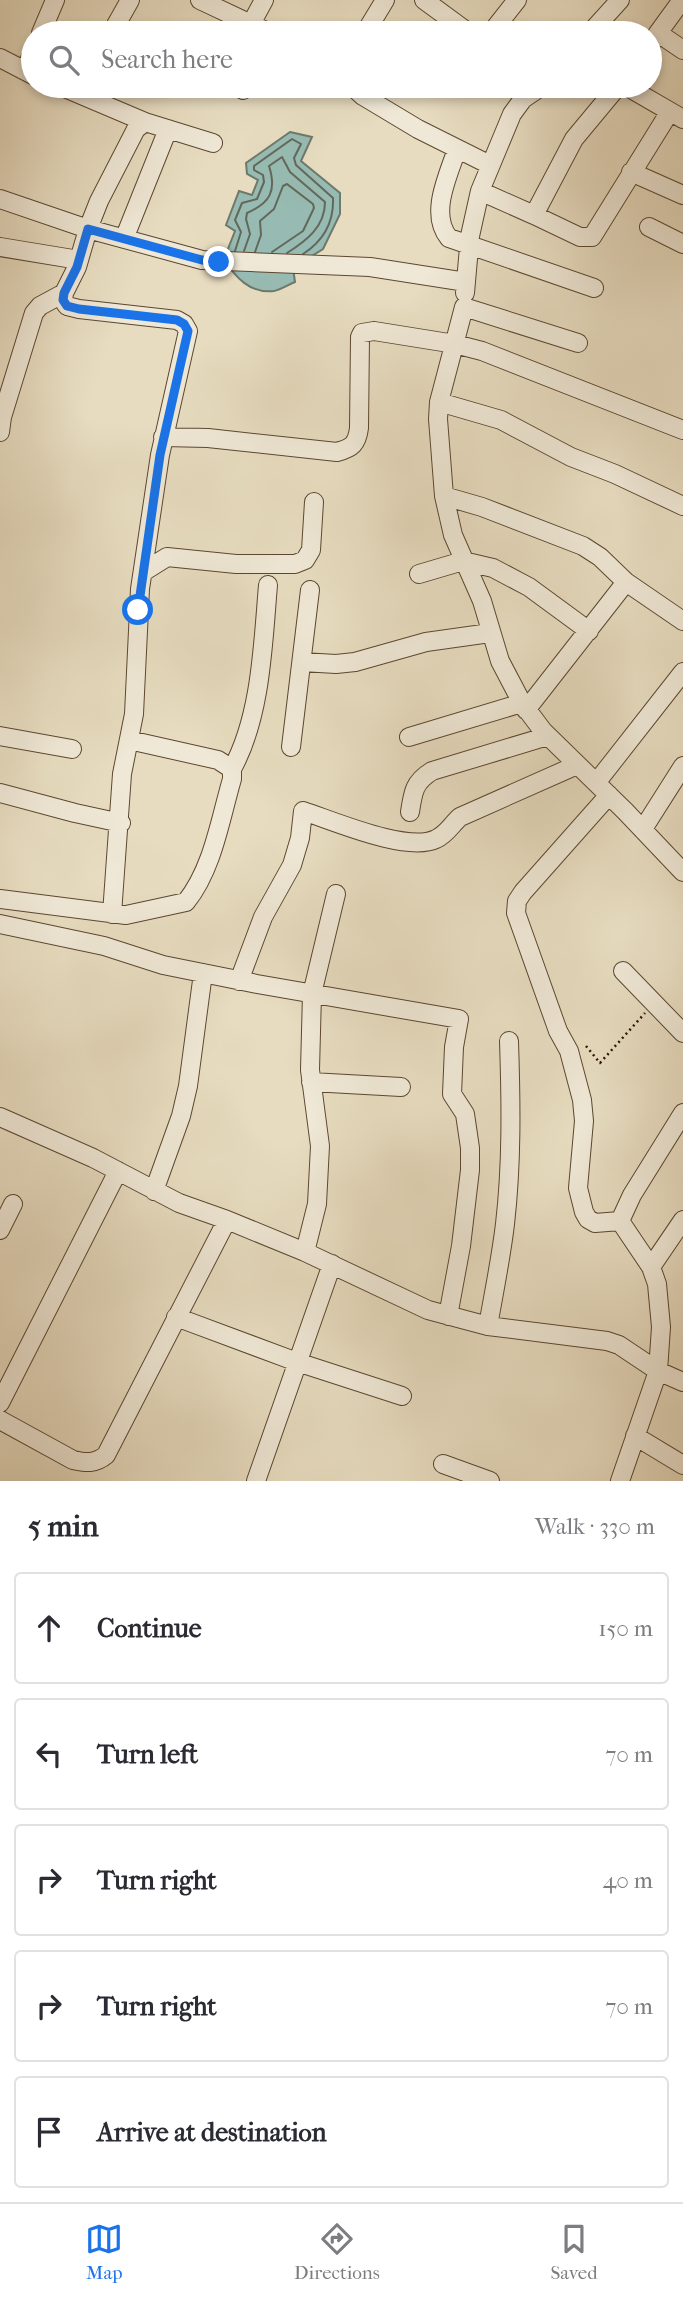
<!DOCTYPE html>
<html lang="en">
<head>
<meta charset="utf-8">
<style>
	:root { --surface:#fff; --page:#f2f2f3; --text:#2b2b33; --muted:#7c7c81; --line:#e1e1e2; --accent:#1a73e8 }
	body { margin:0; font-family:"IM FELL French Canon",serif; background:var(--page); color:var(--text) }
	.stop { position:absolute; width:21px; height:21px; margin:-16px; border:5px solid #1a73e8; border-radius:50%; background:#fff }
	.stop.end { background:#1a73e8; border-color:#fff; box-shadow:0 2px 7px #0008 }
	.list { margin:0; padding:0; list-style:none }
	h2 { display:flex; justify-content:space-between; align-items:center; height:91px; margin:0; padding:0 28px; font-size:30px }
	h2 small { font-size:23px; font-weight:400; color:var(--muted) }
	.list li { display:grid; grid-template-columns:46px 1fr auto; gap:21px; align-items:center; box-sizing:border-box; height:112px; margin:0 14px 14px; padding:0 14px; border:2px solid var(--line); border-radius:7px }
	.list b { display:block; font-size:26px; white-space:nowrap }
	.list em { font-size:23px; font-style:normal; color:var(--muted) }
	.icon { flex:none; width:38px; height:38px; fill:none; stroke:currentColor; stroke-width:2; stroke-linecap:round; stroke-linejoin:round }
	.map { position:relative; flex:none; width:683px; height:1481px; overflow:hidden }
	.search { position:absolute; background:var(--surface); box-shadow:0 4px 10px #0003; left:21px; right:21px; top:21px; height:77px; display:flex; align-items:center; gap:18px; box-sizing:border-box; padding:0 24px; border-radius:38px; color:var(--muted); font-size:26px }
	.sheet { height:721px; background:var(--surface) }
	nav { display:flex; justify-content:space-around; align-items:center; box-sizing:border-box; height:98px; border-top:2px solid var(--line); background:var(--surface); font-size:19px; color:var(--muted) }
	nav a { display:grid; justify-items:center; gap:4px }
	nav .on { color:var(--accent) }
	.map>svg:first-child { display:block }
</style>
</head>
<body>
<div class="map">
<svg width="683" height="1481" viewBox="0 0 683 1481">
	<rect width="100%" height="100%" fill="#e7dcc0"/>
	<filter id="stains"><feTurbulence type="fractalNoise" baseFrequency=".00286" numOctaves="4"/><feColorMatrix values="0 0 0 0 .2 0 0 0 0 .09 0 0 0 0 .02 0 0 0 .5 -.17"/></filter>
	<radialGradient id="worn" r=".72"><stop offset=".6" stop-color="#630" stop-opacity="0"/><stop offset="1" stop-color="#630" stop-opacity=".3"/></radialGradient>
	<!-- water -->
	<path fill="#97bbb3" stroke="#6d796b" stroke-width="2" d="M290,132l22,5 -11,24 39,32v21l-17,35 -30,19 2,14c-7,3 -15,8 -21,9 -24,3 -39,-14 -50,-32l11,-28 -9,-6 13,-34 13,4 6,-15 -11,-6 -1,-11z"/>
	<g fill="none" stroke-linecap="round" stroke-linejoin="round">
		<!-- shore -->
		<path stroke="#62685a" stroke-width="2" d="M235,251l6,-19 -6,-12 7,-17 15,-4 7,-17 -1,-7 -9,-5v-4l38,-27 9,5 -7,14 2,7 37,33c1,24 -10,43 -30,56
			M244,251l6,-17 -4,-15 1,-6c23,-10 30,-22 22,-47l13,-9 8,15 35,30c0,25 -19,39 -38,51
			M255,252l6,-17 -1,-14 14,-12 9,-23 4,-2 26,20 1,4 -11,23 -31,21"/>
		<!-- minor casing -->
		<g stroke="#5c4730" stroke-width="20">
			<path id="minor" d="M200,0l70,33
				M424,0l45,33
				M251,24l13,-24
				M116,25l14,-25
				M41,33l14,-33
				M365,33l20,-33
				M491,33l26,-33
				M590,33l30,-33
				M658,33l24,-33
				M650,45l8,-12 25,17
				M0,58l33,17
				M25,71l8,-19
				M60,86l85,36
				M352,86l11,10 55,33 72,36
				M626,86l57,33
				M243,90l1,-4
				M457,149c-9,27 -28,65 -8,89l145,50
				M631,172l52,23
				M480,191l32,-77 11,-15 19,-13
				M0,199l88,30 114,31 168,7 96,15
				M534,215l46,22h12l77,-124
				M649,227l34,17
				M124,239l44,-110
				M0,247l79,13
				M465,293l5,-57 10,-45 54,24 40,-76 44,-53
				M578,343l-114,-36 -25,95 -1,17 6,77 9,39 29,66 18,60 22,42 21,28 82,80 58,61
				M439,402l62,18 70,37 44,17 68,32
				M0,432l2,-15 32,-104 6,-7 24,-13
				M163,437l45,1 129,14c15,-4 20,-8 22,-24l1,-91 2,-4 12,-2 81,13 27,7 201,79
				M444,496l38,11 101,39 17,11 26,25
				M143,572l24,-15 69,7h59l10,-4 6,-10 3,-48
				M419,574l44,-13 30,7 36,19 60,44
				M302,662l34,2 19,-2 71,-20 64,-9
				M526,710l100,-128 57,39
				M0,736l72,13
				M409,737l113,-34
				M291,747l19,-157
				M232,769c29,-52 31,-125 36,-184
				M596,783l87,-111
				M0,793l75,20 46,10
				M609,795l-86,97 -6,9 -1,12 42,118 11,20 13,49 2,21 -6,67 6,24 4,7 7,4 25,-2
				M410,812c3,-20 4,-30 22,-41l116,-35
				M643,829l40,-63
				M0,899l126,16 60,-13c27,-34 34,-82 46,-123v-10l-14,-9 -89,-20
				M112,914l10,-140 12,-60 6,-125 20,-134 28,-124 -4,-7 -7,-4 -98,-11 -12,-3 -4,-6 1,-7 13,-26 11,-38 11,-28 37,-72 9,-7 68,21
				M0,924l104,22 59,19 94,19 202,35 -5,28 -2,47 13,20 5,34v22l-9,76 -13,70
				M623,971l60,62
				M239,981l24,-64 29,-52 8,-27 3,-27c31,10 104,42 133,28 11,-5 15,-14 24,-22l117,-52
				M311,1082l90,5
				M0,1117l93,41 86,45 48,17 78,32 123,58 60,16 119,15 12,4 39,26 25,11
				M154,1191l27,-75 7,-30 15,-113
				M0,1230l13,-26
				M305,1252l12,-48 3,-58 -10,-76 2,-76 24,-100
				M651,1267l32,-47
				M176,1317l121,45 105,34
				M488,1326c6,-34 13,-68 17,-102 7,-61 6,-122 4,-183
				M0,1403l118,-232
				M0,1420l73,40c13,3 22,4 33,-5l121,-235
				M635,1436l48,29
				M443,1464l47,17
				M256,1481l76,-217
				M620,1481l38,-110 3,-44 -4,-43 -6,-17 -31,-46 12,-26 51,-82"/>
		</g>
		<!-- path -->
		<path stroke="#2d1500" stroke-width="2.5" stroke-dasharray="2 3.5" stroke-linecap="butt" d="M586,1046l14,17 45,-50"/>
		<!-- minor -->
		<use href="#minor" stroke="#efe8d6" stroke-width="18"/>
	</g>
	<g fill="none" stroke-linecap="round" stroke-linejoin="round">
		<!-- route -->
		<path stroke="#1a73e8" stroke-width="9" d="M138,610l22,-155 28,-124 -4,-7 -7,-4 -98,-11 -12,-3 -4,-6 1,-7 13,-26 11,-38 114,31 17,2"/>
	</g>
	<rect width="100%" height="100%" filter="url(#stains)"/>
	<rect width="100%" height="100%" fill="url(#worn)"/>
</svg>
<div class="stop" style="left:138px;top:610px"></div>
<div class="stop end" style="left:219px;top:262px"></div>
<div class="search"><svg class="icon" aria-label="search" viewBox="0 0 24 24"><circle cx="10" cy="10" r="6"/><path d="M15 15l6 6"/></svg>Search here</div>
</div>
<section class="sheet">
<h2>5 min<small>Walk · 330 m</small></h2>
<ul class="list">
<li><svg class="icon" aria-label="ahead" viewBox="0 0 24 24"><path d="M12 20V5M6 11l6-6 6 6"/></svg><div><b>Continue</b></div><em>150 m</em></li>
<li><svg class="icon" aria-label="left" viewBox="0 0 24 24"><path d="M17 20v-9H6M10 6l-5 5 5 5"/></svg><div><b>Turn left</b></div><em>70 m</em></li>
<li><svg class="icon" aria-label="right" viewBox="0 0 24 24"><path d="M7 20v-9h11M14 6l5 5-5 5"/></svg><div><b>Turn right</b></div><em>40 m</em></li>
<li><svg class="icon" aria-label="right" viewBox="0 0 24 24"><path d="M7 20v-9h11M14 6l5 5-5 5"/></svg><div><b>Turn right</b></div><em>70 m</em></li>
<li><svg class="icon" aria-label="arrive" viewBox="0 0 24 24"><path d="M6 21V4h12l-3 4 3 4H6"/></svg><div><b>Arrive at destination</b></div></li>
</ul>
</section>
<nav>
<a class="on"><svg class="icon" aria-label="map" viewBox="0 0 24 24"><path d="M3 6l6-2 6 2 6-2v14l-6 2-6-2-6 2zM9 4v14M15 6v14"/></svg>Map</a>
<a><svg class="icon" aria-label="directions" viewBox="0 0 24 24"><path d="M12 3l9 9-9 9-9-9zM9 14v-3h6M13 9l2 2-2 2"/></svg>Directions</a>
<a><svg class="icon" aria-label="saved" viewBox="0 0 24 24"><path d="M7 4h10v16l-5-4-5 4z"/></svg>Saved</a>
</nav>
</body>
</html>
